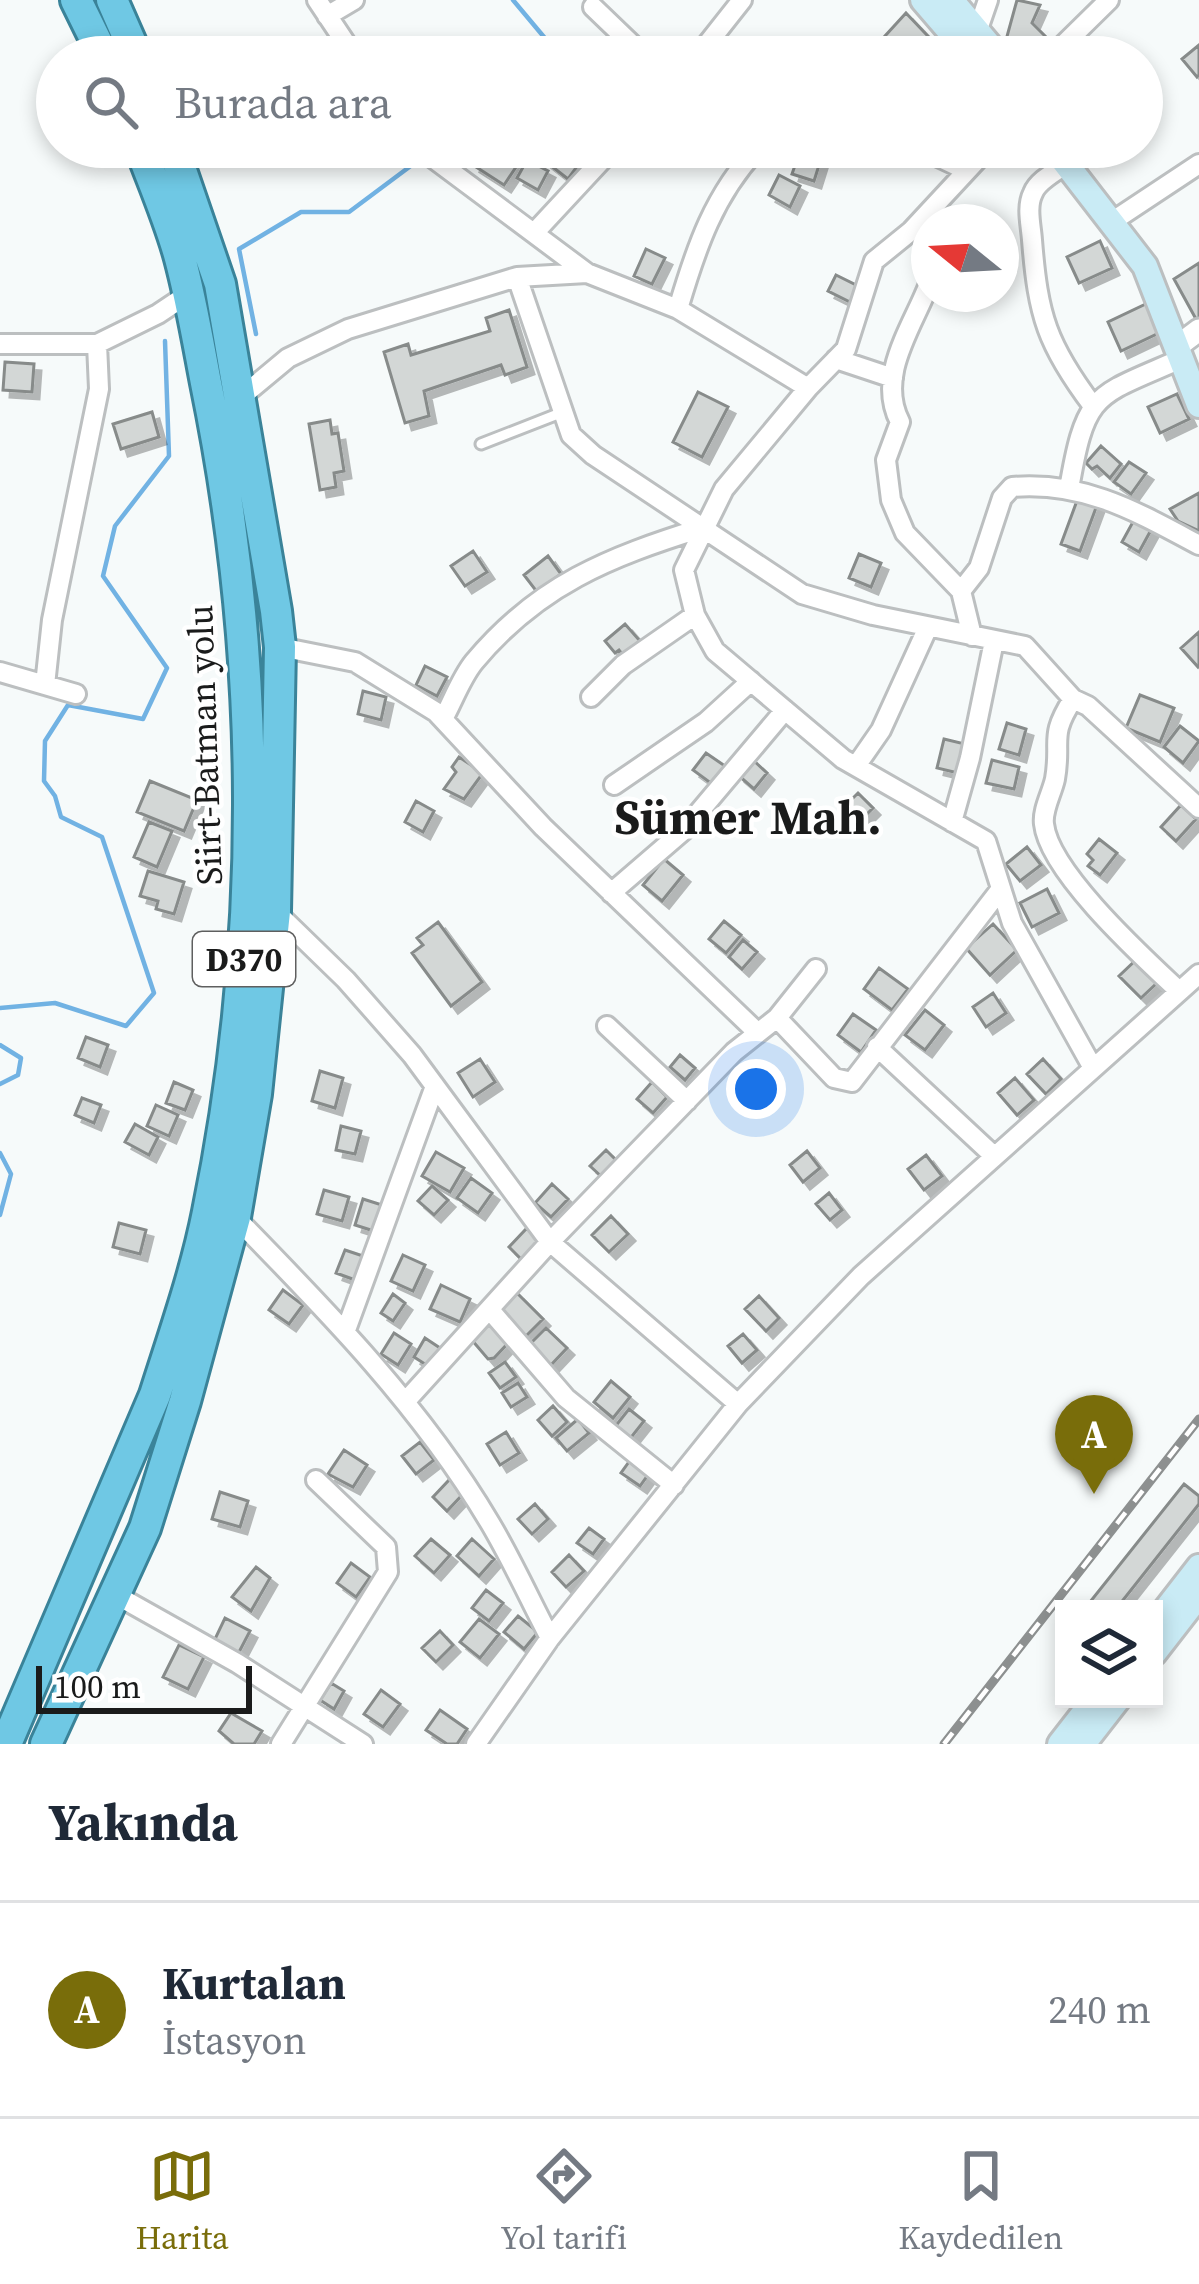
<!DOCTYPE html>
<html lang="tr">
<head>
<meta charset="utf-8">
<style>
	:root { --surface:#fff; --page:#f6f6f7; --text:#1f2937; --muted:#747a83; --line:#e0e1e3; --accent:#796d0a }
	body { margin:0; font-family:"Source Serif 4",serif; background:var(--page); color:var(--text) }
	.controls { position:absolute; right:36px; bottom:36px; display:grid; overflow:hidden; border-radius:0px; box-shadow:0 6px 18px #0003 }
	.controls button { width:108px; height:108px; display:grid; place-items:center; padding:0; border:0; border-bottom:3px solid var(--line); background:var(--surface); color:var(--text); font:60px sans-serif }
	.compass { position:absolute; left:911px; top:204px; width:108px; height:108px; border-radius:50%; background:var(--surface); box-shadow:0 6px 18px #0003; rotate:288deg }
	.scale { position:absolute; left:36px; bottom:30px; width:216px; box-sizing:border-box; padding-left:12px; border:6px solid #1a1b1b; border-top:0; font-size:33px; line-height:42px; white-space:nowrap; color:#1a1b1b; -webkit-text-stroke:9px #fff; paint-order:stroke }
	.you { position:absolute; left:756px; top:1089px; width:42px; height:42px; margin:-30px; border:9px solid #fff; border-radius:50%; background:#1a73e8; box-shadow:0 0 0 18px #1a73e833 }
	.badge { display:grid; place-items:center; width:78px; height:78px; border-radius:50%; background:var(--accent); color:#fff; font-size:39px; font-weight:700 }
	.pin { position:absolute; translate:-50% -99px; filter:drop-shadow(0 3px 6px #0008) }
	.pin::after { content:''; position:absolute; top:63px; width:42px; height:36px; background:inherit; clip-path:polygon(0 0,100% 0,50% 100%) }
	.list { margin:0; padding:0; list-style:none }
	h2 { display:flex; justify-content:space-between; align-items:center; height:156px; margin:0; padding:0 48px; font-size:51px }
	h2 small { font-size:39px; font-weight:400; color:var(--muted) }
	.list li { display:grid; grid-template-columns:78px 1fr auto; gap:36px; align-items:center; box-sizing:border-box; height:216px; padding:0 48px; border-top:3px solid var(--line) }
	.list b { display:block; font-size:45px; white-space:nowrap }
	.list p { margin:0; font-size:39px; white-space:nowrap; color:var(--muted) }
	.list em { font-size:39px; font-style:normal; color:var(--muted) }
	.icon { flex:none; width:66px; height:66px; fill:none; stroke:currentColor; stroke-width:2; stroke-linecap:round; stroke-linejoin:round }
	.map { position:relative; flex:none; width:1199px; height:1744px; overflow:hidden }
	.search { position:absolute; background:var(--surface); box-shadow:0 6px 18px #0003; left:36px; right:36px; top:36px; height:132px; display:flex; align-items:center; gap:30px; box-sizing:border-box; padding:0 42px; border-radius:66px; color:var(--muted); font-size:45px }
	.sheet { height:372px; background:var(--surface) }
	nav { display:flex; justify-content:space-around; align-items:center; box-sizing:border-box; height:168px; border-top:3px solid var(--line); background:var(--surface); font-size:33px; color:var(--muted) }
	nav a { display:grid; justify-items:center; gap:6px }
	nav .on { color:var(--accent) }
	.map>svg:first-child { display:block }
</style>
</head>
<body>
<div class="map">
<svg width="1199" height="1744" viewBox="0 0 1199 1744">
	<defs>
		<filter id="shadow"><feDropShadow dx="7" dy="7" stdDeviation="0" flood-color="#0004"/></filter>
	</defs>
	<rect width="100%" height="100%" fill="#f6fafa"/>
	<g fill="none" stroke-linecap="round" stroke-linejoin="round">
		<!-- stream -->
		<path stroke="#71b2e3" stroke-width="4.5" d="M513,0l36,43 -4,14
			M256,334l-17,-85 62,-37h48l75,-56
			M0,1008l55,-5 71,23 28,-33 -52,-156 -41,-20 -6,-21 -11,-15 1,-40 23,-36 75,14 24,-51 -64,-92 12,-50 54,-70 -4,-115
			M0,1045l21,13 -3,17 -18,9
			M0,1153l11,21 -11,41"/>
	</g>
	<!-- building -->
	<path fill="#d3d7d6" stroke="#878b8a" stroke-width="3" filter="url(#shadow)" d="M1017,0l23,5 -8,18 15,15 -15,19h-7l-19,-17z
		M906,13l37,39 -5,5h-32l-21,-21z
		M437,44l9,13h-27z
		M1199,45v30l-2,2 -15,-18z
		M484,147l36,14 -16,24 -31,-20z
		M557,147h6l18,14 -13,18 -23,-18z
		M799,154l21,8 -6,19 -22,-7z
		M527,160l21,11 -10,19 -21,-12z
		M779,175l21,11 -10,21 -21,-12z
		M1100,241l12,27 -33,15 -12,-26z
		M646,249l19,9 -13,26 -18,-8z
		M1199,263v54l-3,2 -22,-40z
		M836,275l22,11 -8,16 -22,-11z
		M1150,302l13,29 -42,20 -13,-29z
		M509,310l18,57 -22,8 -4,-10 -77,26 5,25 -24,7 -21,-71 24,-8 3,11 79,-24 -4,-13z
		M5,362l29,2 -2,28 -29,-2z
		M698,392l30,15 -26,50 -29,-15z
		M1177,394l12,25 -29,14 -12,-26z
		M152,412l7,25 -38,12 -8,-25z
		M330,420l2,14 6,-1 6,38 -10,2 2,14 -16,3 -11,-66z
		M1101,446l20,18 -11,14 -13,-12 -5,3 -6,-6z
		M1129,462l17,11 -15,21 -17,-12z
		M1199,493v38l-21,-10 -8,-12z
		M1078,498l19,7 -17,46 -19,-7z
		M1134,520l17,10 -12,22 -17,-10z
		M473,551l14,21 -22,14 -14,-20z
		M859,554l22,9 -10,24 -22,-9z
		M548,556l13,18 -24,18 -13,-17z
		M625,624l15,17 -17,14 -4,-5 -4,3 -10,-12z
		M1199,632v34l-1,1 -17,-19z
		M425,666l22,11 -10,19 -21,-11z
		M363,691l23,6 -5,23 -23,-6z
		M1140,695l34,13 -14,34 -34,-14z
		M1007,723l19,6 -7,26 -20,-6z
		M1180,726l19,15 -16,22 -19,-16z
		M944,739l21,5 -7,29 -21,-5z
		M706,753l19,13 -13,18 -19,-14z
		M459,757l24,16 -19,26 -20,-10 12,-17 -4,-5z
		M752,759l15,14 -13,16 -16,-14z
		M992,760l27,7 -5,22 -28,-6z
		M150,781l47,19 -13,31 -47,-19z
		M858,793l15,15 -14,14 -15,-15z
		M416,801l18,10 -11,21 -18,-10z
		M1181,805l15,14 -20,22 -15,-14z
		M149,822l23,9 -15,36 -23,-10z
		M1099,839l18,14 -17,22 -12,-9 5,-6 -6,-6z
		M1027,847l14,18 -21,16 -14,-17z
		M664,859l19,16 -21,26 -19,-16z
		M148,871l36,11 -10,32 -18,-5 2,-8 -18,-5z
		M1047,889l12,24 -27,14 -12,-24z
		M724,921l17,14 -15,18 -17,-14z
		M438,922l44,60 -31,24 -39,-53 11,-8 -6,-7z
		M993,924l24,26 -27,25 -24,-27z
		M743,940l14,12 -15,17 -13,-12z
		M1137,959l21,23 -17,16 -22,-22z
		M879,968l29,21 -16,21 -28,-21z
		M993,993l13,20 -20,14 -13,-20z
		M925,1010l19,15 -19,25 -20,-15z
		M853,1014l23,16 -15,22 -23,-17z
		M86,1037l22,8 -8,22 -22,-9z
		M680,1055l15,13 -10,12 -15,-13z
		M480,1059l15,23 -22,15 -15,-24z
		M1043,1059l18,20 -15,15 -19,-20z
		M320,1071l23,7 -8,30 -23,-7z
		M1015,1078l19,22 -17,15 -19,-22z
		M174,1082l19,8 -8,20 -19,-7z
		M652,1082l15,15 -14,16 -16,-14z
		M82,1098l19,7 -7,18 -19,-8z
		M156,1105l22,10 -9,21 -22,-10z
		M135,1124l23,13 -9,18 -24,-13z
		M341,1126l20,5 -6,23 -19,-4z
		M606,1150l12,12 -15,16 -13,-12z
		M807,1151l13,17 -17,14 -13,-17z
		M436,1152l28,16 -14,24 -28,-16z
		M926,1155l16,21 -18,14 -16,-21z
		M471,1178l21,15 -14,20 -21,-15z
		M552,1184l16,15 -17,18 -16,-14z
		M432,1186l16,14 -14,15 -16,-14z
		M324,1190l25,7 -7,24 -25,-7z
		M829,1193l13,17 -12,10 -14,-16z
		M363,1199l19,6 -8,26 -19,-6z
		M611,1216l17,18 -19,18 -17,-17z
		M119,1223l27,7 -6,24 -27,-7z
		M527,1228l16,16 -18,19 -16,-16z
		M345,1250l21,7 -8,24 -22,-8z
		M403,1255l22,10 -12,26 -22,-10z
		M441,1285l29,14 -10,23 -30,-13z
		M283,1290l20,15 -14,19 -20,-14z
		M517,1293l26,26 -17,17 -26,-25z
		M393,1294l12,9 -12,18 -12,-8z
		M759,1296l20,22 -13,13 -21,-22z
		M489,1321l21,20 -16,17 -6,1 -17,-20z
		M546,1328l21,20 -18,19 -21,-21z
		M394,1333l17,11 -13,21 -17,-11z
		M743,1334l14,16 -15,13 -14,-17z
		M425,1338l15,10 -12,18 -14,-9z
		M505,1362l11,15 -16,11 -11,-15z
		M611,1381l19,16 -17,21 -19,-16z
		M518,1383l9,14 -16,10 -9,-14z
		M553,1406l14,16 -15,14 -14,-16z
		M629,1409l15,12 -15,19 -15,-12z
		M578,1419l11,14 -22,18 -11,-13z
		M506,1432l13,21 -19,12 -13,-21z
		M420,1442l14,18 -18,14 -14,-18z
		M344,1450l23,15 -14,22 -25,-13z
		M631,1459l19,13 -10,14 -19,-13z
		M450,1479l14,14 -17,18 -14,-14z
		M1184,1484l15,12v8l-83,105h-17l-9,-7z
		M220,1492l28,9 -8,26 -28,-8z
		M535,1504l13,15 -16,15 -14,-15z
		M589,1528l15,11 -11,15 -16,-11z
		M431,1539l19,16 -16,18 -19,-17z
		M472,1539l22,20 -15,17 -22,-20z
		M569,1555l15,16 -18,16 -14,-15z
		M351,1563l19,14 -14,20 -19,-14z
		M256,1567l14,11 -19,33 -19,-14z
		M486,1590l17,13 -14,18 -17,-13z
		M518,1616l20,16 -14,17 -20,-17z
		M225,1618l25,13 -12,23 -24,-13z
		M479,1619l20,15 -19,24 -20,-16z
		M440,1631l13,14 -17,17 -14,-14z
		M179,1645l25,12 -16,32 -25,-12z
		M331,1683l13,8 -10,18 -14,-9z
		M381,1690l19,14 -17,23 -19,-13z
		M440,1710l27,19 -10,15h-10l-21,-14z
		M231,1713l31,18 -8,13h-20l-15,-13z"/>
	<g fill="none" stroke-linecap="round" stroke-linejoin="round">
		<!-- service casing -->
		<g stroke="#bcbfc0" stroke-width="15">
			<path id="service" d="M481,444l82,-32"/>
		</g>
		<!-- minor casing -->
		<g stroke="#bcbfc0" stroke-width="24">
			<path id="minor" d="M317,0l38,57
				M593,7l52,50
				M327,16l27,-16
				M977,32l11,-32
				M697,57l45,-57
				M1051,57l58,-57
				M418,147l169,126
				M917,147l49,23
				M989,147l-78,84 -37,30 -28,88 -38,39 -84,101 -40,81 11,45 20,36 128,108 143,82 26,82 81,145
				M1068,163c-11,8 -30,17 -35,30 -7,14 -2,32 -1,47 6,76 15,105 61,166
				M1113,221l86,-57
				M535,232l79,-85
				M517,277l54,158 22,20 209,139 71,21 152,31 48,53 15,7 111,102
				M929,284c-17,44 -53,92 -29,138l-14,38 5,40 14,33 56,58 11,45
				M678,309c18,-61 36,-115 81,-162
				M0,344h97l61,-30 30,-20
				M836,359l57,19
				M240,398l48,-40 60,-29 169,-52 70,-4 91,36 130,79
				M1069,489c17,-100 26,-92 114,-131
				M961,591l18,-23 23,-70 10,-11c73,-6 125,25 187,58
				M280,647l75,15 81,50 107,115 215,206
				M0,672l76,22
				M45,685l7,-65 47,-231 -2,-45
				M591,697l32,-32 72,-50
				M1073,699c-25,39 -11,40 -18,80 -3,14 -13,31 -11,45 5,48 100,134 135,167
				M443,719c10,-18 18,-41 31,-57 64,-77 135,-105 228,-134
				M856,766l25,-36 47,-103
				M614,785l92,-63 45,-41
				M952,822l18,-64 24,-117
				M611,893l72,-62 102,-121
				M275,911l71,69 66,75 138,187 188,162
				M777,1018l57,60 18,4 148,-192
				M607,1026l80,75
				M877,1047l117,109
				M235,1217c93,95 187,191 255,306 22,37 40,77 60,115
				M490,1310l76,88 108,87
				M346,1330l89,-244
				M405,1402l145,-160 184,-190 43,-34 39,-49
				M116,1595l121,68 126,81
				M281,1744l107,-172 -2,-25 -70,-67
				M476,1744l74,-106 188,-234 123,-128 338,-302"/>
		</g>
		<!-- tertiary casing -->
		<g stroke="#bcbfc0" stroke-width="27">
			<path id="tertiary" d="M1179,345l20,-15"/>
		</g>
		<!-- secondary casing -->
		<g stroke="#bcbfc0" stroke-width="30">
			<path id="secondary" d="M923,0l49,57
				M951,0l48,57
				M1053,147l92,119 54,139
				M1154,1625l45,-58
				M1154,1653l45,-58
				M1060,1744l35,-45
				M1083,1744l35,-45"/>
		</g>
		<!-- trunk casing -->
		<g stroke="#3a8399" stroke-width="36">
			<path id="trunk" d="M76,0l28,57
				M112,0l25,57
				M6,1744l149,-349c19,-60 41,-122 53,-183 56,-275 54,-555 -2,-829 -8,-42 -15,-84 -26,-125 -10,-37 -26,-74 -40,-111
				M46,1744l99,-216 40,-127 50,-184 21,-123 19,-183 5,-264 -4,-36 -56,-327 -47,-137"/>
		</g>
		<!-- service -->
		<use href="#service" stroke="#fff" stroke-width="9"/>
		<!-- minor -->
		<use href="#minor" stroke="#fff" stroke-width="18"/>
		<!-- tertiary -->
		<use href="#tertiary" stroke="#fff" stroke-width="21"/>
		<!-- secondary -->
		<use href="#secondary" stroke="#c9ebf5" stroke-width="24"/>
		<!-- trunk -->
		<use href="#trunk" stroke="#6fc8e4" stroke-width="30"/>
		<!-- rail casing -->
		<g stroke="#8d9090" stroke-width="9">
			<path id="rail" d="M944,1744l255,-325"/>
		</g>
		<!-- rail -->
		<use href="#rail" stroke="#fff" stroke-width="4.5" stroke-dasharray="14" stroke-linecap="butt"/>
	</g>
	<g text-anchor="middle" stroke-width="9" stroke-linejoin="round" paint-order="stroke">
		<!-- shield labels -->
		<rect fill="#fff" stroke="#5f5f5f" stroke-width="3" x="193" y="932" width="102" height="54" rx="9"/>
		<g font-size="33" font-weight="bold" fill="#1a1b1b">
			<text x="244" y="971">D370</text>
		</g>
		<!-- street labels -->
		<g font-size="36" fill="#1a1b1b" stroke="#fff">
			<text transform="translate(204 745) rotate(-92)" y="13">Siirt-Batman yolu</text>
		</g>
		<!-- district labels -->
		<g font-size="48" font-weight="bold" fill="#1a1b1b" stroke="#fff">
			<text x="748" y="834">Sümer Mah.</text>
		</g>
	</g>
</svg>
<div class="controls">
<button><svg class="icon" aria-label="layers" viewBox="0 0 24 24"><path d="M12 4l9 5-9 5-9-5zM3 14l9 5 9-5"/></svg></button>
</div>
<svg class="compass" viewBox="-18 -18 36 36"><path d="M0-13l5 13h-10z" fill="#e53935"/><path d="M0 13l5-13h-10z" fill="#747a83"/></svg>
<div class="scale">100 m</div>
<div class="you"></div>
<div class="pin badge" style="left:1094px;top:1494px">A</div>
<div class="search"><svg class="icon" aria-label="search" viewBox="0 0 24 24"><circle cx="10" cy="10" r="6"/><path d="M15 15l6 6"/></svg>Burada ara</div>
</div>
<section class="sheet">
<h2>Yakında<small></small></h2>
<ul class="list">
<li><span class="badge">A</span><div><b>Kurtalan</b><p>İstasyon</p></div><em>240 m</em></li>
</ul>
</section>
<nav>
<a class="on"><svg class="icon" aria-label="map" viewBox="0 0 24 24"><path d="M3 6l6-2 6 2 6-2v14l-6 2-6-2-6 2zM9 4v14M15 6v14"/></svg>Harita</a>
<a><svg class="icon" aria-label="directions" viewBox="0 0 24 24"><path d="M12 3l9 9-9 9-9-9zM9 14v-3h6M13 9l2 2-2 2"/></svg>Yol tarifi</a>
<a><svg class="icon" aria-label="saved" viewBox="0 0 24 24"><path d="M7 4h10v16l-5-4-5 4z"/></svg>Kaydedilen</a>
</nav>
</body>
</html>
